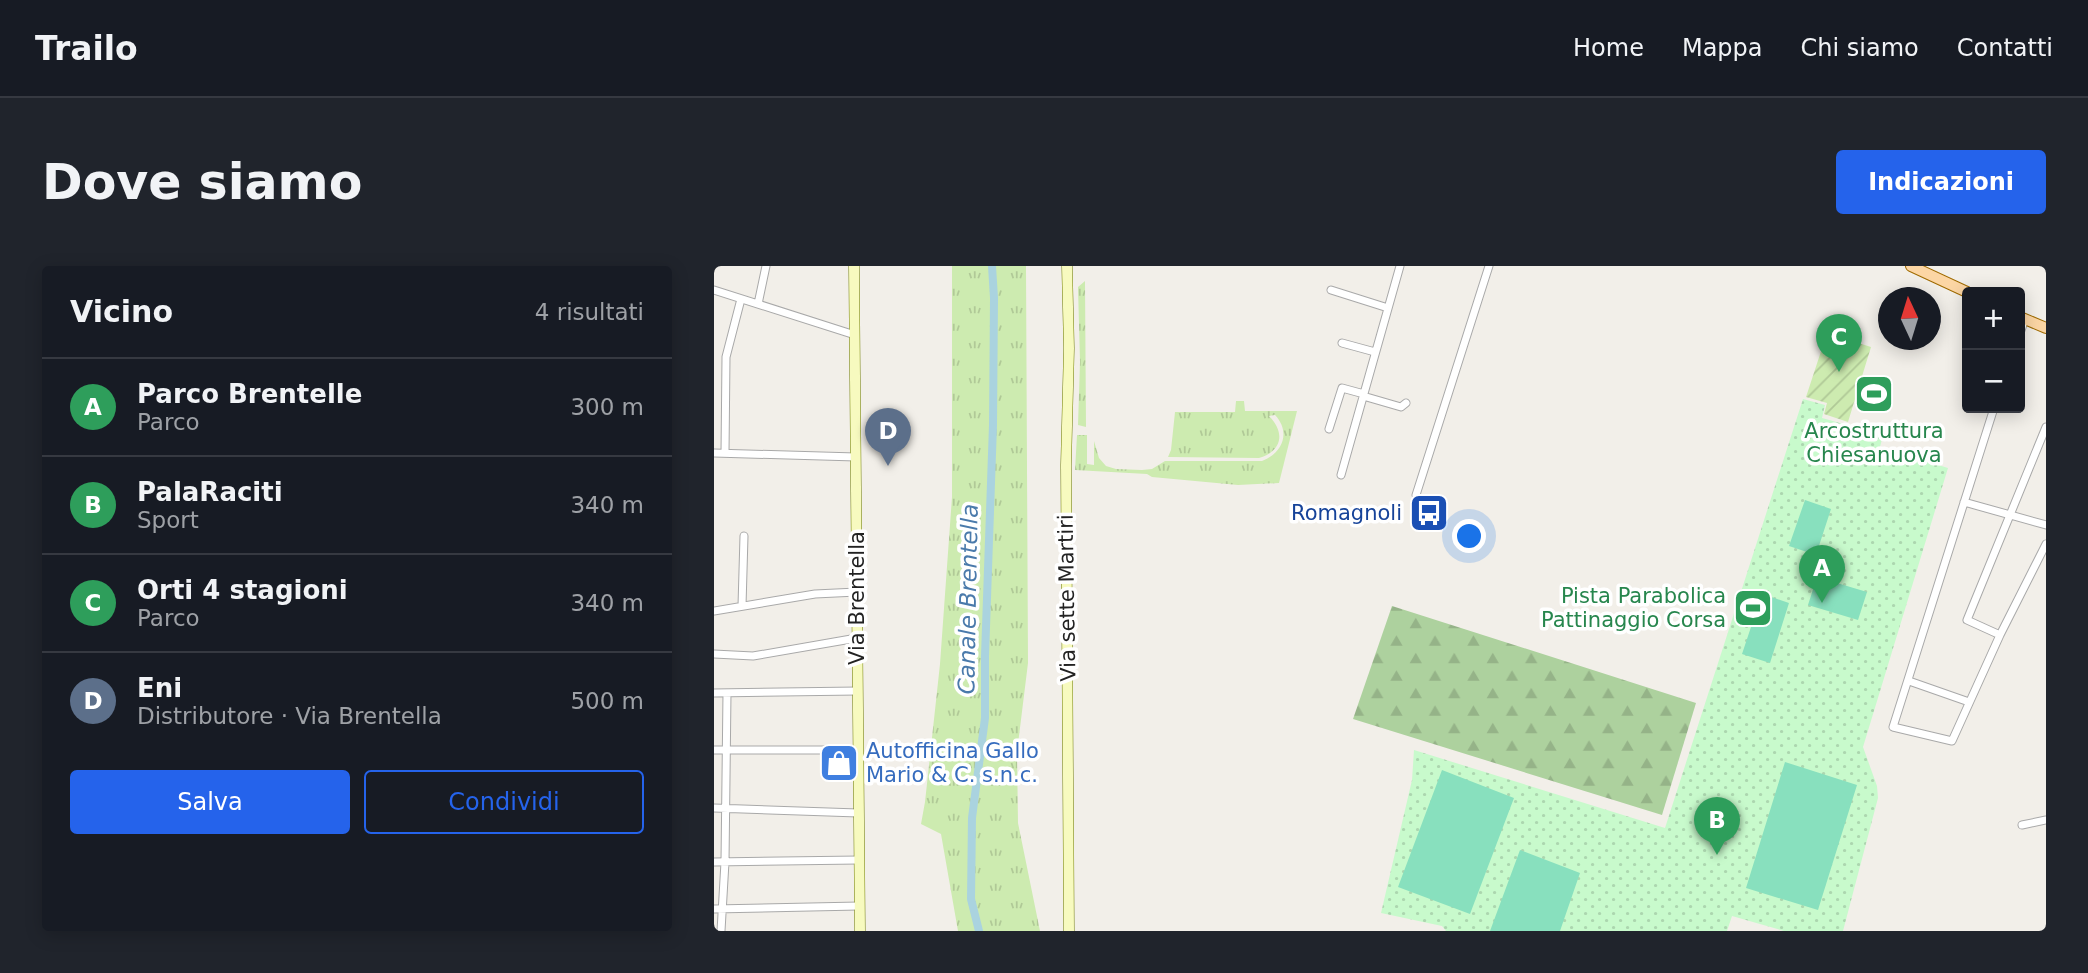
<!DOCTYPE html>
<html lang="it">
<head>
<meta charset="utf-8">
<style>
	:root { --surface:#171b24; --page:#20242c; --text:#f1f3f6; --muted:#9ea1a6; --line:#363941; --accent:#2563eb }
	body { margin:0; font-family:"DejaVu Sans",sans-serif; background:var(--page); color:var(--text) }
	.controls { position:absolute; right:21px; top:21px; display:grid; overflow:hidden; border-radius:7px; box-shadow:0 4px 18px #0003 }
	.controls button { width:63px; height:63px; display:grid; place-items:center; padding:0; border:0; border-bottom:2px solid var(--line); background:var(--surface); color:var(--text); font:35px sans-serif }
	.compass { position:absolute; left:1164px; top:21px; width:63px; height:63px; border-radius:50%; background:var(--surface); box-shadow:0 4px 18px #0003; rotate:356deg }
	.you { position:absolute; left:756px; top:271px; width:24px; height:24px; margin:-18px; border:5px solid #fff; border-radius:50%; background:#1a73e8; box-shadow:0 0 0 10px #1a73e833 }
	.badge { display:grid; place-items:center; width:46px; height:46px; border-radius:50%; background:var(--accent); color:#fff; font-size:23px; font-weight:700 }
	.pin { position:absolute; translate:-50% -58px; filter:drop-shadow(0 2px 4px #0008) }
	.pin::after { content:''; position:absolute; top:37px; width:24px; height:21px; background:inherit; clip-path:polygon(0 0,100% 0,50% 100%) }
	.list { margin:0; padding:0; list-style:none }
	h2 { display:flex; justify-content:space-between; align-items:center; height:91px; margin:0; padding:0 28px; font-size:30px }
	h2 small { font-size:23px; font-weight:400; color:var(--muted) }
	.list li { display:grid; grid-template-columns:46px 1fr auto; gap:21px; align-items:center; box-sizing:border-box; height:98px; padding:0 28px; border-top:2px solid var(--line) }
	.list b { display:block; font-size:26px; white-space:nowrap }
	.list p { margin:0; font-size:23px; white-space:nowrap; color:var(--muted) }
	.list em { font-size:23px; font-style:normal; color:var(--muted) }
	.actions { display:flex; gap:14px; padding:21px 28px }
	.actions a { flex:1; padding:16px 0; border:2px solid var(--accent); border-radius:7px; text-align:center; font-size:24px; color:var(--accent) }
	.actions .main { background:var(--accent); color:#fff }
	.map { position:relative; flex:none; width:1332px; height:665px; overflow:hidden; border-radius:7px }
	header { display:flex; align-items:center; gap:42px; box-sizing:border-box; height:98px; padding:0 35px; background:var(--surface); border-bottom:2px solid var(--line) }
	header strong { font-size:33px }
	nav { display:flex; gap:38px; margin-inline-start:auto; font-size:24px }
	.intro { display:flex; align-items:center; justify-content:space-between; box-sizing:border-box; height:168px; padding:0 42px }
	h1 { margin:0; font-size:49px }
	.button { padding:18px 32px; border-radius:7px; background:var(--accent); color:#fff; font-size:24px; font-weight:700 }
	main { display:flex; gap:42px; padding:0 42px }
	aside { flex:1; background:var(--surface); border-radius:7px; box-shadow:0 4px 18px #0003 }
	.map>svg:first-child { display:block }
</style>
</head>
<body>
<header>
<strong>Trailo</strong>
<nav><a>Home</a><a>Mappa</a><a>Chi siamo</a><a>Contatti</a></nav>
</header>
<div class="intro"><h1>Dove siamo</h1><a class="button">Indicazioni</a></div>
<main>
<aside>
<h2>Vicino<small>4 risultati</small></h2>
<ul class="list">
<li><span class="badge" style="background:#2e9e5b">A</span><div><b>Parco Brentelle</b><p>Parco</p></div><em>300 m</em></li>
<li><span class="badge" style="background:#2e9e5b">B</span><div><b>PalaRaciti</b><p>Sport</p></div><em>340 m</em></li>
<li><span class="badge" style="background:#2e9e5b">C</span><div><b>Orti 4 stagioni</b><p>Parco</p></div><em>340 m</em></li>
<li><span class="badge" style="background:#5c6f8a">D</span><div><b>Eni</b><p>Distributore · Via Brentella</p></div><em>500 m</em></li>
</ul>
<div class="actions"><a class="main">Salva</a><a>Condividi</a></div>
</aside>
<div class="map">
<svg width="1332" height="665" viewBox="0 0 1332 665">
	<defs>
		<pattern id="grass-tufts" width="24" height="20" patternUnits="userSpaceOnUse" patternTransform="scale(1.75)"><rect width="24" height="20" fill="#cdebb0"/><path d="M3 7l-1-3M5 7V3M7 7l1-3M15 17l-1-3M17 17v-4M19 17l1-3" fill="none" stroke="#b0c997"/></pattern>
		<pattern id="forest-firs" width="22" height="20" patternUnits="userSpaceOnUse" patternTransform="scale(1.75)"><rect width="22" height="20" fill="#add19e"/><path d="M5 1l3.5 6h-7zM16 11l3.5 6h-7z" fill="#95b388"/></pattern>
		<pattern id="park-dots" width="8" height="8" patternUnits="userSpaceOnUse" patternTransform="scale(1.75)"><rect width="8" height="8" fill="#c8facc"/><path d="M2 2h.1M6 6h.1" fill="none" stroke="#acd6af" stroke-width="1.8" stroke-linecap="round"/></pattern>
		<pattern id="garden-furrows" width="10" height="10" patternUnits="userSpaceOnUse" patternTransform="scale(1.75)"><rect width="10" height="10" fill="#cdebb0"/><path d="M-1 1l2-2M0 10L10 0M9 11l2-2" fill="none" stroke="#b0c997"/></pattern>
	</defs>
	<rect width="100%" height="100%" fill="#f2efe9"/>
	<!-- grass -->
	<path fill="url(#grass-tufts)" d="M238,0h74l2,397 -11,89 1,71 22,108h-82l-17,-97 -20,-10 4,-22 15,-138 12,-167z
		M371,15l1,146 -8,-2 2,-63 -2,-75z
		M522,135h8l1,10h52l-18,72 -41,2 -86,-8 -5,-3 -72,-4 2,-35h10v29l7,1v-24l5,17 7,8 10,3 26,1 10,-1 13,-8h97c21,-8 29,-29 13,-46l-6,1c16,16 14,35 -10,42l-91,-1 3,-7 4,-38h60z"/>
	<!-- forest -->
	<path fill="url(#forest-firs)" d="M678,340l304,97 -34,112 -309,-96z"/>
	<!-- park -->
	<path fill="url(#park-dots)" d="M1089,133l22,6 -3,13 61,17 -3,12 68,21 -85,279 14,39 1,12 -35,133h-59l-52,-15 -5,15h-281l-4,-5 -61,-13 31,-133 2,-30 251,78z"/>
	<!-- garden -->
	<path fill="url(#garden-furrows)" d="M1113,67l44,14 -23,75 -24,-8 3,-11 -21,-6z"/>
	<!-- pitch -->
	<path fill="#88e0be" d="M1091,234l26,9 -15,46 -27,-9z
		M1103,311l50,15 -9,28 -50,-15z
		M1048,328l27,9 -19,60 -28,-9z
		M1071,496l72,23 -39,125 -72,-22z
		M728,504l72,28 -44,116 -72,-27z
		M806,584l60,23 -20,58h-70z"/>
	<g fill="none" stroke-linecap="round" stroke-linejoin="round">
		<!-- canal -->
		<path stroke="#aad3df" stroke-width="8" d="M265,665l-8,-32 1,-81 13,-100v-62l8,-231 1,-127 -2,-32"/>
		<!-- minor casing -->
		<g stroke="#a9a9a9" stroke-width="9">
			<path id="minor" d="M0,24l141,45
				M617,24l57,18
				M44,38l8,-38
				M1306,67l5,-14
				M628,77l33,9
				M649,130l38,11 5,-4
				M1280,142l-101,319 59,14 48,-106 46,-91
				M615,163l13,-41 22,6
				M0,187l142,4
				M11,187l1,-96 15,-58
				M627,209l59,-209
				M702,229l73,-229
				M1250,236l82,23
				M28,340l2,-70
				M0,345l101,-17 42,-2
				M1286,369l-33,-15 79,-193
				M0,388l39,2 104,-18
				M1195,415l60,21
				M0,427l144,-2
				M0,484h144
				M0,542l144,5
				M1308,559l24,-5
				M0,596l145,-2
				M0,643l145,-3
				M7,665l4,-69 2,-169"/>
		</g>
		<!-- secondary casing -->
		<g stroke="#707d05" stroke-width="11">
			<path id="secondary" d="M140,0l6,665
				M353,0l2,82 -3,117 3,466"/>
		</g>
		<!-- primary casing -->
		<g stroke="#a06b00" stroke-width="12">
			<path id="primary" d="M1197,0l56,26
				M1306,51l26,11"/>
		</g>
		<!-- minor -->
		<use href="#minor" stroke="#fff" stroke-width="7"/>
		<!-- secondary -->
		<use href="#secondary" stroke="#f7fabf" stroke-width="10"/>
		<!-- primary -->
		<use href="#primary" stroke="#fcd6a4" stroke-width="10"/>
	</g>
	<!-- icons -->
	<defs>
		<g id="stadium-square" transform="scale(2.0125)"><rect x="-9" y="-9" width="18" height="18" rx="4" fill="#2e9e5b" stroke="#fff"/><path d="M0-5a6.5 5 0 1 0 0 10a6.5 5 0 1 0 0-10ZM-3.5-1.8h7v3.6h-7Z" fill="#fff"/></g>
		<g id="bus-square" transform="scale(2.0125)"><rect x="-9" y="-9" width="18" height="18" rx="4" fill="#1a4fb4" stroke="#fff"/><path d="M-5-6H5V4H4V6H2V4H-2V6H-4V4H-5ZM-3.5-4V0h7V-4ZM-3.5 1.2v1.5H-2V1.2ZM2 1.2v1.5H3.5V1.2Z" fill="#fff"/></g>
		<g id="shop-square" transform="scale(2.0125)"><rect x="-9" y="-9" width="18" height="18" rx="4" fill="#3f7fe0" stroke="#fff"/><path d="M-5-2.5h2.3a2.7 3.5 0 0 1 5.4 0H5L5.5 6h-11ZM-1.5-2.5h3a1.5 2.3 0 0 0-3 0Z" fill="#fff"/></g>
	</defs>
	<g fill-rule="evenodd">
		<use href="#stadium-square" x="1160" y="128"/>
		<use href="#bus-square" x="715" y="247"/>
		<use href="#stadium-square" x="1039" y="342"/>
		<use href="#shop-square" x="125" y="497"/>
	</g>
	<g text-anchor="middle" stroke-width="7" stroke-linejoin="round" paint-order="stroke">
		<!-- leisure labels -->
		<g font-size="21" fill="#27864d" stroke="#fff">
			<text x="1160" y="172">Arcostruttura<tspan x="1160" dy="24">Chiesanuova</tspan></text>
			<text x="1012" y="337" text-anchor="end">Pista Parabolica<tspan x="1012" dy="24">Pattinaggio Corsa</tspan></text>
		</g>
		<!-- transit labels -->
		<g font-size="21" fill="#164399" stroke="#fff" text-anchor="end">
			<text x="688" y="254">Romagnoli</text>
		</g>
		<!-- street labels -->
		<g font-size="21" fill="#222" stroke="#fff">
			<text transform="translate(143 332) rotate(-90)" y="7">Via Brentella</text>
			<text transform="translate(353 332) rotate(-91)" y="7">Via sette Martiri</text>
		</g>
		<!-- shop labels -->
		<g font-size="21" fill="#366cbe" stroke="#fff" text-anchor="start">
			<text x="152" y="492">Autofficina Gallo<tspan x="152" dy="24">Mario &amp; C. s.n.c.</tspan></text>
		</g>
		<!-- water labels -->
		<g font-size="23" font-style="italic" fill="#4a7aab" stroke="#fff">
			<text transform="translate(254 333) rotate(-89)" y="8">Canale Brentella</text>
		</g>
	</g>
</svg>
<div class="controls">
<button>+</button>
<button>−</button>
</div>
<svg class="compass" viewBox="-18 -18 36 36"><path d="M0-13l5 13h-10z" fill="#e53935"/><path d="M0 13l5-13h-10z" fill="#9ea1a6"/></svg>
<div class="you"></div>
<div class="pin badge" style="left:1108px;top:337px;background:#2e9e5b">A</div>
<div class="pin badge" style="left:1003px;top:589px;background:#2e9e5b">B</div>
<div class="pin badge" style="left:1125px;top:106px;background:#2e9e5b">C</div>
<div class="pin badge" style="left:174px;top:200px;background:#5c6f8a">D</div>
</div>
</main>
</body>
</html>
